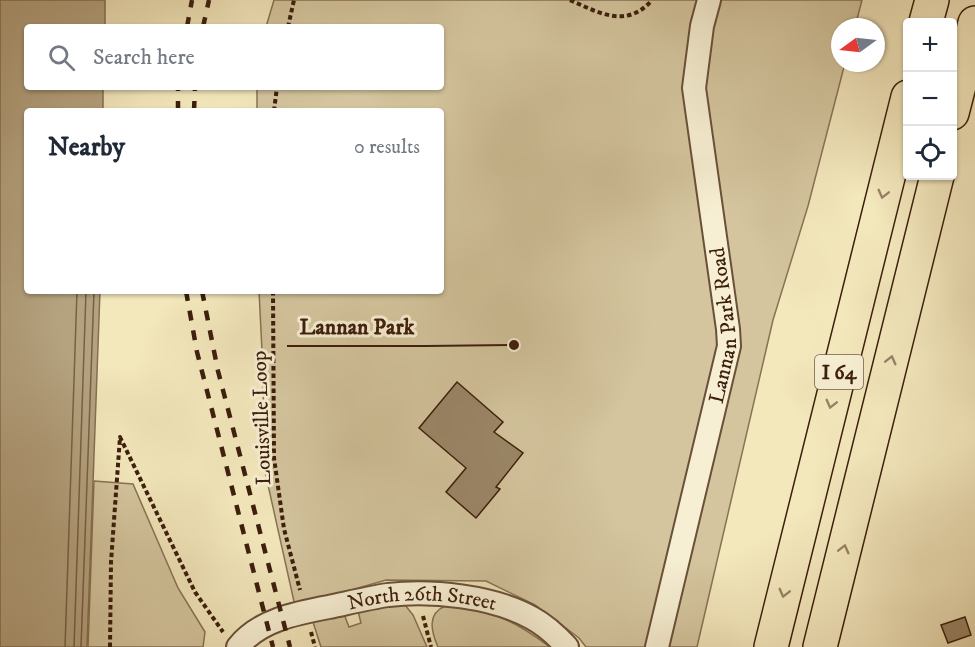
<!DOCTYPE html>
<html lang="en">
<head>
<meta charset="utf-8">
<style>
	:root { --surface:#fff; --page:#f6f6f7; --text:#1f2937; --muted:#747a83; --line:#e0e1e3 }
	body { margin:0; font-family:"IM FELL DW Pica",serif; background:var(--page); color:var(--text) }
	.controls { position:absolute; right:18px; top:18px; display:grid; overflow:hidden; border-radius:6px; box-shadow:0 2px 4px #0004 }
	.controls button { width:54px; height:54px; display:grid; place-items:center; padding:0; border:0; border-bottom:2px solid var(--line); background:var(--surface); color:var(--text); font:30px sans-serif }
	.compass { position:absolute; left:831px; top:18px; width:54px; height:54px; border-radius:50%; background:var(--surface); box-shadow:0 2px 4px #0004; rotate:255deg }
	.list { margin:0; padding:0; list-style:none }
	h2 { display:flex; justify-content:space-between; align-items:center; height:78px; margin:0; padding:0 24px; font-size:26px }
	h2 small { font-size:20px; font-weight:400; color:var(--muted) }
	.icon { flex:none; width:33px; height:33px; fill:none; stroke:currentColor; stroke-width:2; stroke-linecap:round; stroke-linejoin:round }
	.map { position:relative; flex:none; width:975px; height:647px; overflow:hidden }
	.search { position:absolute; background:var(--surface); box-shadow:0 2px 4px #0004; left:24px; top:24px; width:420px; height:66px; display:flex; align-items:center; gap:15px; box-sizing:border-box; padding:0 21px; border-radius:6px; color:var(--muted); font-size:22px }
	.panel { position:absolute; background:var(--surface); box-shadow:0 2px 4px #0004; left:24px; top:108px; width:420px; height:186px; border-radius:6px }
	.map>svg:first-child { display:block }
</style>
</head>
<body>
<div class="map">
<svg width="975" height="647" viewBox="0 0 975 647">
	<rect width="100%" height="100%" fill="#f3e7bc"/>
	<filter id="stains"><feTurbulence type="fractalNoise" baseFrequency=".00333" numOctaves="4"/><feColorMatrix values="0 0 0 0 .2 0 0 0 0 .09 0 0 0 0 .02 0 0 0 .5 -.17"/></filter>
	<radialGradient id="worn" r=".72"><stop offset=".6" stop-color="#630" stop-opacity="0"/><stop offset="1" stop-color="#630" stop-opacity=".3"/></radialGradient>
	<!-- green -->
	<path fill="#d4c59e" stroke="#887255" stroke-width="1.5" d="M274,0h588l-7,27h-15v36h5l-37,143 -35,114 -76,327h-111l-7,-9 -44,-33 -49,-24 -100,-1 -91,26 -31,-139 -1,-96 -4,-80h182v-180h-184v-24h184v-60h-175z
		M94,481l39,3 45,104 27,44 -2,15h-115z
		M387,604l18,1 8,10 14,32h-106l-8,-25 31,-8 5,13 12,-4 -3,-12z
		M445,606c48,5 66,12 105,41h-112c-7,-16 -11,-33 7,-41z"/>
	<!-- water -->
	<path fill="#b5a380" stroke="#856e52" stroke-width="1.5" d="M0,0h105v27h-78v60h76v24h-76v180h73l-13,356h-87z"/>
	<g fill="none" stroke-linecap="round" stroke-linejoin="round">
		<!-- shore -->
		<path stroke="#786046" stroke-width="1.5" d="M65,647l12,-356
			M74,647l12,-356
			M81,647l13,-356"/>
	</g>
	<!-- building -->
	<path fill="#9b8768" stroke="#3c1e0c" stroke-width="1.5" d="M457,382l46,40 -9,10 29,21 -27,34 4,2 -24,29 -30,-26 20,-24 -47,-40z
		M965,617l6,18 -23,8 -7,-18z"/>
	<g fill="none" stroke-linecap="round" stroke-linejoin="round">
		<!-- street casing -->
		<g stroke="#6a5038" stroke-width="26">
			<g id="street">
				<path id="s1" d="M238,647c21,-27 59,-34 91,-40 19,-4 39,-9 59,-12 43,-5 105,1 144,23 13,7 25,18 35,29"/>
				<path id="s2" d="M657,647l72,-301 -1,-17 -34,-241 8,-62 7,-26"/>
			</g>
		</g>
		<!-- highway casing -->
		<g stroke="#3c1e0c" stroke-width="36">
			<path id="highway" d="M926,22l6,-22
				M952,113l23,-90
				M771,647l137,-550
				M820,647l117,-471"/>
		</g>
		<!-- path -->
		<path stroke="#3c1e0c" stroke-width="4" stroke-dasharray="4.5 3" stroke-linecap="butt" d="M570,0c29,13 57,29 82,0
			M288,27l6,-27
			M274,111l3,-24
			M273,291l1,167 10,71 16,61
			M423,616l8,31
			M311,632l4,15
			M110,647l1,-85 9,-125 75,155 28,40"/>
		<!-- street -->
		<use href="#street" stroke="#f7efd3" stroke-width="22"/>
		<!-- highway -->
		<use href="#highway" stroke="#f3e7bc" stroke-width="33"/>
		<!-- rail -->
		<path stroke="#3c1e0c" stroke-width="4.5" stroke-dasharray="10 10" stroke-linecap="butt" d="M187,27l5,-27
			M203,27l6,-27
			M178,111v-24
			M194,111l1,-24
			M186,291l11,61 76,295
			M202,291l16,80 72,276"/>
	</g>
	<!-- one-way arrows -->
	<defs><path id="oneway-chevron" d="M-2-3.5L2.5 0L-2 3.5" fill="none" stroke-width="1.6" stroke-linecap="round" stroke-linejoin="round" transform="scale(1.5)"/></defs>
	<g stroke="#988264">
		<use href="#oneway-chevron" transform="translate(883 194) rotate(104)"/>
		<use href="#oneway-chevron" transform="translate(891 360) rotate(-76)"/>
		<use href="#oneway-chevron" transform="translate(831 404) rotate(104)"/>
		<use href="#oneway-chevron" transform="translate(844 549) rotate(-76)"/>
		<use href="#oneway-chevron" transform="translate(784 593) rotate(104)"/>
	</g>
	<g text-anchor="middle" stroke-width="6" stroke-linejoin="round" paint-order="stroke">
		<!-- shield labels -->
		<rect fill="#f7efd3" stroke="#745d48" stroke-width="1.5" x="815" y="355" width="48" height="34" rx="4.5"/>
		<g font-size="20" font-weight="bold" fill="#3c1e0c">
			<text x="839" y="379">I 64</text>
		</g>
		<!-- street labels -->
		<g font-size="21" fill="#3c1e0c" stroke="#f7efd3">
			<text dy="7" stroke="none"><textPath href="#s2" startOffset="330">Lannan Park Road</textPath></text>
			<text transform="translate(261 418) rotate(-92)" y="7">Louisville Loop</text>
			<text dy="7" stroke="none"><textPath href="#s1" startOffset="196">North 26th Street</textPath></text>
		</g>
	</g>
	<!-- callouts -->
	<path fill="none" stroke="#3c1e0c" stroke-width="2" d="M514 345L426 346H287"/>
	<circle fill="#3c1e0c" stroke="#f7efd3" stroke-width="2" cx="514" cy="345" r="6"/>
	<g font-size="22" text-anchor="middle" font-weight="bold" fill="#3c1e0c" stroke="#f7efd3" stroke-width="6" stroke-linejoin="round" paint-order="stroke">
		<text x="357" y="334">Lannan Park</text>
	</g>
	<rect width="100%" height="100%" filter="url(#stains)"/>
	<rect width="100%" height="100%" fill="url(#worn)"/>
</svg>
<div class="controls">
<button>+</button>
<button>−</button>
<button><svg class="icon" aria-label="locate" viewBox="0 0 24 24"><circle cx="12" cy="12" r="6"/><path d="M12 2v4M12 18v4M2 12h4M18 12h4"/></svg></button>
</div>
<svg class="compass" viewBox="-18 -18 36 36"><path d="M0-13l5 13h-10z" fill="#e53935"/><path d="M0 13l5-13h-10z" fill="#747a83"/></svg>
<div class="search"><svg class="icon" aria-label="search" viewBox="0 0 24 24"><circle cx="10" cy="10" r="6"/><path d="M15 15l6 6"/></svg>Search here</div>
<section class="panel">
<h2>Nearby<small>0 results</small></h2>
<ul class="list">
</ul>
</section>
</div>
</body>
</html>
